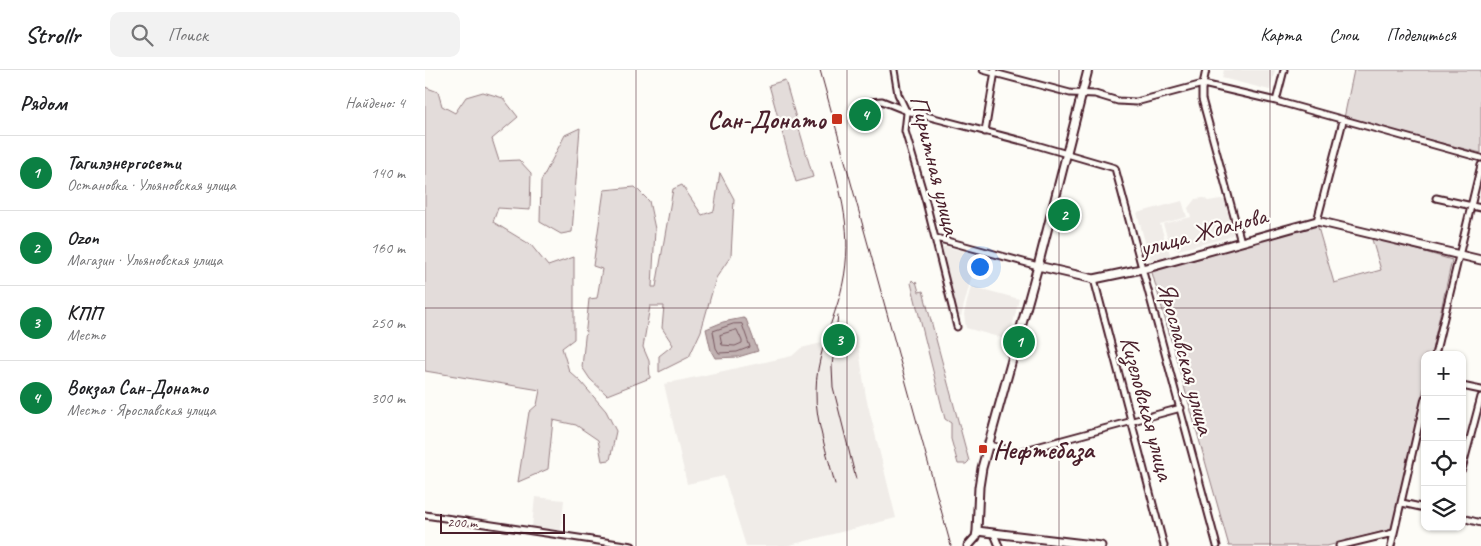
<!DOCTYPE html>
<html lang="ru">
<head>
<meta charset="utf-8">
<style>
	:root { --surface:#fff; --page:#f2f2f2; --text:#202124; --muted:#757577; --line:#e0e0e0; --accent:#0b8043 }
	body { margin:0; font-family:Caveat,sans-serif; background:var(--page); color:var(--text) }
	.controls { position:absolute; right:15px; bottom:15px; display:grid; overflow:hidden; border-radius:10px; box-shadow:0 1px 4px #0004 }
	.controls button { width:45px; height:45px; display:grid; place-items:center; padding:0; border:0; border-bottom:1px solid var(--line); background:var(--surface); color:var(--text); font:25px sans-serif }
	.scale { position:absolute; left:15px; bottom:12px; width:125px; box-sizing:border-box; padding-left:5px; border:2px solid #4a1f2b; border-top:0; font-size:14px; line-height:18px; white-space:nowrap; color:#4a1f2b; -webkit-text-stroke:4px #fdfcf7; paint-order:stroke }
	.you { position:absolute; left:554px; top:196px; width:18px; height:18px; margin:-12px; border:4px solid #fff; border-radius:50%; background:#1a73e8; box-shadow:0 0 0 8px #1a73e833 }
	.badge { display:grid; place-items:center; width:32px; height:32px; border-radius:50%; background:var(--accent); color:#fff; font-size:16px; font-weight:700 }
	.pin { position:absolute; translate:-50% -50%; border:2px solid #fff; box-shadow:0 1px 5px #0006 }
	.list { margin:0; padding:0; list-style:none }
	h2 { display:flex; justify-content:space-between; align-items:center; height:65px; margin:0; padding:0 20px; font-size:21px }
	h2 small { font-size:16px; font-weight:400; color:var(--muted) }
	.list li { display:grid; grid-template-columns:32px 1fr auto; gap:15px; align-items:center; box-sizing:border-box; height:75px; padding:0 20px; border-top:1px solid var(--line) }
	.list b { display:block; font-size:19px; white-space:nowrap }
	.list p { margin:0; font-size:16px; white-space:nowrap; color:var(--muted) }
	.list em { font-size:16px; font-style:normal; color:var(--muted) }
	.icon { flex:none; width:28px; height:28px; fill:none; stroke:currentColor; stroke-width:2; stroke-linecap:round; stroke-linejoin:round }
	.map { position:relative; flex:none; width:1056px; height:476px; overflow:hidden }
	header { display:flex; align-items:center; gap:30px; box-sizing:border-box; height:70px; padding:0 25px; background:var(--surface); border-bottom:1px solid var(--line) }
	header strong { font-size:24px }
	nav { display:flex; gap:28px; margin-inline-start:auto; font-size:18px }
	.search { width:350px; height:45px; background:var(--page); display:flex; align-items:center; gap:12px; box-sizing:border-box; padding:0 18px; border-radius:10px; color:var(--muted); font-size:19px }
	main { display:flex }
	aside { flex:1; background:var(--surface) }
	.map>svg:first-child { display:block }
</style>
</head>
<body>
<header>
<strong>Strollr</strong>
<div class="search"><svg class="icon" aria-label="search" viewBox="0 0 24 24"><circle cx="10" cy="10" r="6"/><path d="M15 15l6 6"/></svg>Поиск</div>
<nav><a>Карта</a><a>Слои</a><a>Поделиться</a></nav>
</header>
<main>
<aside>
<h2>Рядом<small>Найдено: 4</small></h2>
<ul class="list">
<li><span class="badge">1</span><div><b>Тагилэнергосети</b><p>Остановка · Ульяновская улица</p></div><em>140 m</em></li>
<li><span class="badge">2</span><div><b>Ozon</b><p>Магазин · Ульяновская улица</p></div><em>160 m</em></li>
<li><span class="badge">3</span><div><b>КПП</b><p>Место</p></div><em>250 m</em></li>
<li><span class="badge">4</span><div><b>Вокзал Сан-Донато</b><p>Место · Ярославская улица</p></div><em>300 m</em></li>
</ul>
</aside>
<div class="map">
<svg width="1056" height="476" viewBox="0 0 1056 476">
	<rect width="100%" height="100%" fill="#fdfcf7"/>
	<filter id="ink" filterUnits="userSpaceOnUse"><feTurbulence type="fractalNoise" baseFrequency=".02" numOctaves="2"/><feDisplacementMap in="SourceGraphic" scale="10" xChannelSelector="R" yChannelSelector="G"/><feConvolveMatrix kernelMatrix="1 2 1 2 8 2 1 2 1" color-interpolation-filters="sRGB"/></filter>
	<g filter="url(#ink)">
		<!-- built -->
		<path fill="#f0ece8" d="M799,0h51l-5,20 -48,-12z
			M779,128l4,3 13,-2 4,2 8,33 -6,4 -49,12 -4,-2 -4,-8 -2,-1 -5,-15 28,-7 -3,-9 7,-9z
			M757,131l5,16 -27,7 11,33 -21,3 -13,-47z
			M510,172l21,86 -4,1 -21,-85z
			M517,177h5l43,11 -3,9 -12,-3 -14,52 -4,1z
			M546,216l48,13 -10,41 -43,-12 -2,-14z
			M430,264l2,2 9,61 30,121 -110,28h-40l-22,-70 -37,8 -23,-100 128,-28 9,-8 21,-5 5,1 8,-6z
			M110,427l29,3 -3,30 -29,-3z"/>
		<!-- green -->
		<path fill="#e3dcda" stroke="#967e82" d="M929,0h127v83l-137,-35z
			M360,10l28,97 -17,5 -27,-97z
			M0,17l13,5 4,14 13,7 11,-16 17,-5 20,6 15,19 -26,22 7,22 20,-1 12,13 -1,37 -32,-2 -5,14 38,23 17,21 26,-9v82l-12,9 7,23 12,11 25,29 10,20 -6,29 -8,1 -4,-21 -22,-15 -23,-5 -5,49 -30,13 11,-70 8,-7 3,-15 -115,-19z
			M155,58l-8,104 -11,2 -21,-12 1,-41 24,-46z
			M295,103l14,26 -3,57 -15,22 -15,53 -12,26 -30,15v-16l14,-11 -11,-17 2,-22h-14l-7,41 6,14 1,17 -43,17 -17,-16 -8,-12 7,-68 8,-1 5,-29 -9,-3 11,-76 31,-3 14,14 6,28 -3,58h4l17,-98 9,-4 20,30 12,-4z
			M892,154l17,59 47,-13 -10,-34 81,24 -21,95h-6v28l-33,146 -65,17h-98l-78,-277z
			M487,210l3,3 1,-2 3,11 4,-1 46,170 -3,3h-8l-7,-25v-16l-6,-4 -34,-136z"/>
		<!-- water -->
		<path fill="#c0b1b1" stroke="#91777b" d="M318,248l3,1 12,32 -20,6 -23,1 -4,-7 -5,-22 17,-7z"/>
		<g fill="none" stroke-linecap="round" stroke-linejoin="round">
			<!-- shore -->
			<path stroke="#795961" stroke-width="1" d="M317,254l8,23 -13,5 -18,1 -3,-5 -3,-17 20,-7z
				M312,260l5,11v2l-7,3 -13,-1 -2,-10z"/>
			<!-- street casing -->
			<g stroke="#4a1f2b" stroke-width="9">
				<path id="street" d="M469,0l4,24 9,19 -2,18 21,71 31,125
					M558,0l87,23 25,1 23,7 18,1 67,-18 73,17 205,57
					M781,0l-4,19v10l39,143
					M851,31l8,-31
					M443,32l14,-1 25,10 119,31 89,26 102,378
					M560,62l10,-61
					M1011,128l45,10
					M892,151l26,-100
					M511,168l102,28
					M669,209l70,267
					M1010,285l46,-190
					M1037,316l19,4
					M564,375l29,7 163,-44
					M1037,399l19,-72
					M977,433l23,5
					M0,445l207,31
					M1037,448l19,5
					M569,464l5,12
					M914,476l54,-13
					M966,476l34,-148"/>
			</g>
			<!-- secondary casing -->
			<g stroke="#4a1f2b" stroke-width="11">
				<path id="secondary" d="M613,196l56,13 57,-12 166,-46 164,39
					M552,461l124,15
					M543,476l8,-9 1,-6 2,-44 3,-19 56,-202 50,-196"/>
			</g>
			<!-- street -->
			<use href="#street" stroke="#fdfcf7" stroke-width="5"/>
			<!-- secondary -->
			<use href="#secondary" stroke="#fdfcf7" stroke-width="7"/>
			<!-- rail -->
			<path stroke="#4a1f2b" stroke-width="1" d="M395,0l131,476
				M407,90c14,51 22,90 6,142 -9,29 -22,58 -22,89 -1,30 12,64 19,93
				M413,245l-6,51 1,21 23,92"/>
		</g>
	</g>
	<!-- grid -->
	<path fill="none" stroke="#4a1f2b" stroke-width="1" stroke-opacity="0.55" d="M211,0v476M422,0v476M634,0v476M845,0v476M0,238h1056"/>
	<!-- markers -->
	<g fill="#c8321e" stroke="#fdfcf7" stroke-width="2">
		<rect x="406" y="43" width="12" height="12" rx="2.5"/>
		<rect x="553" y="374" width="10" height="10" rx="2.5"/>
	</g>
	<g text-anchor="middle" stroke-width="4.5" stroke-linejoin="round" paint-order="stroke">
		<!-- poi labels -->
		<g font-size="25" font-weight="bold" fill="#4a1f2b" stroke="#fdfcf7" text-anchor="end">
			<text x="401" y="58">Сан-Донато</text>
			<text x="568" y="388" text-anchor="start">Нефтебаза</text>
		</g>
		<!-- street labels -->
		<g font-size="25" fill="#4a1f2b" stroke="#fdfcf7">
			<text transform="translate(511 95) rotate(76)" y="9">Пиритная улица</text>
			<text transform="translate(778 161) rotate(-15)" y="9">улица Жданова</text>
			<text transform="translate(762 288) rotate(75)" y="9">Ярославская улица</text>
			<text transform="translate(723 338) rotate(75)" y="9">Кизеловская улица</text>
		</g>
	</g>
</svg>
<div class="controls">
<button>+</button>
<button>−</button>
<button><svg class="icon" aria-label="locate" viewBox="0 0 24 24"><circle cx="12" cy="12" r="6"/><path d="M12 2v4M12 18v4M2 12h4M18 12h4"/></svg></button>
<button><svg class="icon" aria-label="layers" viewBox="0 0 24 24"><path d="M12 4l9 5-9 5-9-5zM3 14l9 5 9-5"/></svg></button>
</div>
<div class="scale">200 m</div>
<div class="you"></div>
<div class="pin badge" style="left:594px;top:272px">1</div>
<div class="pin badge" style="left:639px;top:145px">2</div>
<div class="pin badge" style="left:414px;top:270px">3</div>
<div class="pin badge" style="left:440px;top:45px">4</div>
</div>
</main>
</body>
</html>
